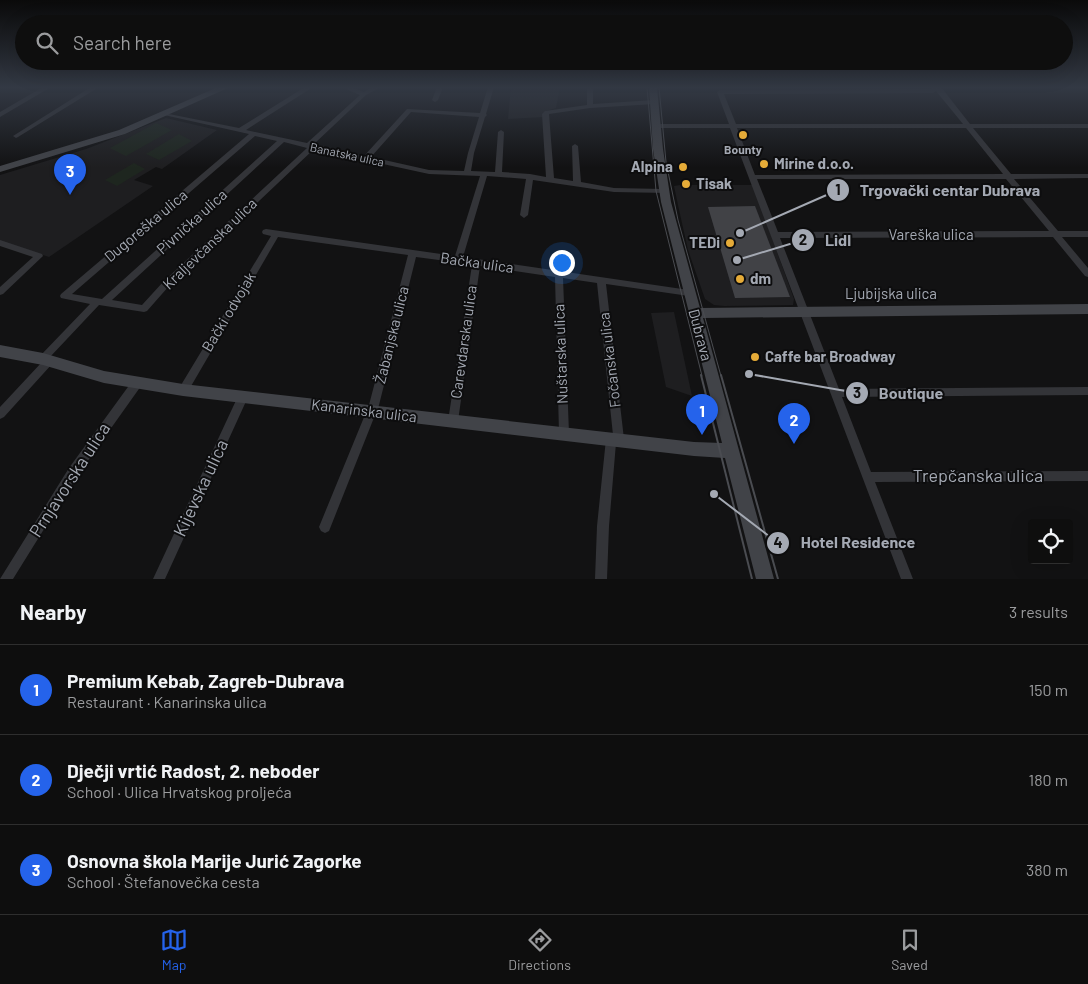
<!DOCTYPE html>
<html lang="en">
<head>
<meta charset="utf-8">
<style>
	:root { --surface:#0e0e0e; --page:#1c1c1c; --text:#f1f3f6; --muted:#9b9c9e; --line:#2e2e2e; --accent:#2563eb }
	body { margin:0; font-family:Barlow,sans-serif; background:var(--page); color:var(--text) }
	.controls { position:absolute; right:15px; bottom:15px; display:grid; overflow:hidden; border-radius:5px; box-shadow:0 5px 20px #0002 }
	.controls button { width:45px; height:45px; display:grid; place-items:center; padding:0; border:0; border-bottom:1px solid var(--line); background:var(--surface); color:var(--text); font:25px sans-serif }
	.you { position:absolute; left:561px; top:262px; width:18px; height:18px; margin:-12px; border:4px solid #fff; border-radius:50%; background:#1a73e8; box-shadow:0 0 0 8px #1a73e833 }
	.badge { display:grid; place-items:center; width:32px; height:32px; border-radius:50%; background:var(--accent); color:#fff; font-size:16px; font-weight:700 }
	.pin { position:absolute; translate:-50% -41px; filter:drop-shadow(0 1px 2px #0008) }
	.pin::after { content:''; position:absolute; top:26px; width:18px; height:15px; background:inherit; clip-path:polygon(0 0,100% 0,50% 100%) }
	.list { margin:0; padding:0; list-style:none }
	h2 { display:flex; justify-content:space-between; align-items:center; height:65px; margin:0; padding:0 20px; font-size:21px }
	h2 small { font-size:16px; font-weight:400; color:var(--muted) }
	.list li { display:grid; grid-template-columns:32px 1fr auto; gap:15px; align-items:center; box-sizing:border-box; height:90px; padding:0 20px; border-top:1px solid var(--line) }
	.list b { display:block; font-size:19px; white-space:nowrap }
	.list p { margin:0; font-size:16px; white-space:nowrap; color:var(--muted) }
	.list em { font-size:16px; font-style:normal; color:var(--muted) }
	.icon { flex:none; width:28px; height:28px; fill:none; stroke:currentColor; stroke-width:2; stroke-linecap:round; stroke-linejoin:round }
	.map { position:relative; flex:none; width:1088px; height:579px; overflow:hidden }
	.search { position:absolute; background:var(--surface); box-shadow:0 5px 20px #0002; left:15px; right:15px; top:15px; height:55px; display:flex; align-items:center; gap:12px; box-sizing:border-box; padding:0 18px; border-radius:28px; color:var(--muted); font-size:19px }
	.sheet { height:335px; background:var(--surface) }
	nav { display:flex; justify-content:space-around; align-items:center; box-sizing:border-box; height:70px; border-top:1px solid var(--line); background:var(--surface); font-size:14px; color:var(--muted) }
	nav a { display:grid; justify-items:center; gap:2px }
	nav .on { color:var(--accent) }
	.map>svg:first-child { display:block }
</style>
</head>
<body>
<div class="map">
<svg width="1088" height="579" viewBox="0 0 1088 579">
	<rect width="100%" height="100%" fill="#121213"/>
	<!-- built -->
	<path fill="#1e1e20" d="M511,87h49l-4,21 -10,3 -2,6 -36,2z
		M166,118l51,12 -55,39 -6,-2 -22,13 19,6 -104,71 -49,-16v-66l86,-26z
		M680,185h73l41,114 -1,6 -69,1 -10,-1 -9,-6 -17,-49 -10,-45 -4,-19z
		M674,312l18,84 -26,-9 -15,-74z"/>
	<!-- green -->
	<path fill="#1e261f" d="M156,123l16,7 -46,26 -16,-8z
		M179,134l13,7 -33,19 -13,-6z
		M134,163l11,6 -28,17 -12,-6z"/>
	<!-- building -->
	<path fill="#414246" d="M755,206l27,70 8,21 -55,1 -27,-91z"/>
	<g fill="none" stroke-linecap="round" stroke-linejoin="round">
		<!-- street -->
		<path fill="#333438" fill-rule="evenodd" d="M43,87h8l-51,30v-5z
			M91,87h8l-81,50 -2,1 -3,-2z
			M305,87h8l-67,43 61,13 53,-48 -19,-8h10l13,5 8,-5h9l-15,8 -52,49 50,12 43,-47 73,4 8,-26h6l-8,27 1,1 -2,2 -11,36 -3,18 24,1 3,-40 3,-2 3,2 -2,40 28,2 16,3 -4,-63 3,-3 42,-6v-18h6v17l61,-4 3,2 -3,2 -64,4 -41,6 5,64 19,3 -1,-35 3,-2 3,2 3,36 33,6 50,1h3l1,2 -1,2 -53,-1 -81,-12 -5,35 -4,3 -4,-3 6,-36 -39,-3 -24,81 226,33 3,1 1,2 -1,2 -3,1 -83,-12 18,155 -1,3 -4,2 -3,-1 -7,83 -2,53h-12l2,-53 9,-87 1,-3 6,-1 -16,-152 -34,-5 6,155 -1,3 -4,2 -4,-2 -1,-3 -4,-156 -75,-11 -22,155 -1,3 -4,2 -4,-2 -1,-3 24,-156 -14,-1 -4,-2 -38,-5 -37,148 -50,126 -4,2 -4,-2 -2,-4 50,-122 39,-150 -130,-18 -91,156 -4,1 -4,-1 -1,-3 93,-154 -8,-2 -1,-2 1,-2 3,-1 189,27 25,-80 -51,-2 -115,-25 -145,137 -22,25 -3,1 -45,-7 -49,52 4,4 -2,3 -48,53 -4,2v-12l42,-45 -4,-3 2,-3 50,-52 -29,-6 -1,-2 1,-2 188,-160 -85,-19v-2l75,15zM411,112l68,5 -11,36 -4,18 -35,-1 -58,-13zM255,136l22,5 -175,158 -30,-5zM284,142l23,6 -144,134 -21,23 -30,-5z
			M437,87h6l-5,13 -3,2 -3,-2z
			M933,87h8l29,37h118v4h-115l38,46h77v4l-74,1 44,52h30v6h-26l26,31v9l-3,-1 -32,-39 -273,1 59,151 249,-2v8l-246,2 29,75 217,-1v10l-213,1 38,97h-12l-171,-451h-74l-3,-2 3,-2h73l-12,-32 3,-2 211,-1zM936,91l27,33h-227l-12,-30 209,-1zM737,128h229l37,46 -248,1zM757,179h249l43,52 -271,1z
			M0,240l42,14 1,2 -40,38 -3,1v-8l33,-30 -33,-11z
			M137,379l4,1 1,3 -1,3 -64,90 -64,103h-13l69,-111 64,-88z
			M243,393l4,1 1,3 -83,182h-12l86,-185z"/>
		<!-- secondary -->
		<path fill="#414348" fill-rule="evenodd" d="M218,87h12l-105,47 -125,38v-6l119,-36z
			M649,87h8l6,62 8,53 29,106 388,-4v10l-385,4 71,261h-18l-31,-121 -31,-2 -511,-60 -79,-13 -61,-18 -43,-8v-12l43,8 61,18 79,13 511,58 28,1 -61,-241 -8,-53z"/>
		<!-- tram-far1 -->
		<path stroke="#4a4c51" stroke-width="1" d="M647,87l9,104 46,185
			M659,87l7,75 12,58 43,156"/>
		<!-- tram -->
		<path stroke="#4a4c51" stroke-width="2" d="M701,375l51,204
			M721,375l57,204"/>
	</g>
	<!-- sky -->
	<linearGradient id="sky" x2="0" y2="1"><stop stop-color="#0a0a0a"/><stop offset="0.52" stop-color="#333944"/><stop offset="1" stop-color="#333944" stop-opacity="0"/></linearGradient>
	<rect width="1088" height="168" fill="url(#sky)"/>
	<!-- markers -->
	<g fill="#e5ab38" stroke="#0d0d0e" stroke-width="2">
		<circle cx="743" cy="135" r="5"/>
		<circle cx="764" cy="164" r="5"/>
		<circle cx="683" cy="167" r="5"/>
		<circle cx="686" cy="184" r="5"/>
		<circle cx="730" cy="243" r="5"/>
		<circle cx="740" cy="279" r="5"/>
		<circle cx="755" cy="357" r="5"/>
	</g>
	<g text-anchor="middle" stroke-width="4" stroke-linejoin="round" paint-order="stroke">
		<!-- far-poi labels -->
		<g font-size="12" font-weight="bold" fill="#a4a9b3" stroke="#0d0d0e">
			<text x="743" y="154">Bounty</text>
		</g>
		<!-- far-street labels -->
		<g font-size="12" fill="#a4a9b3" stroke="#0d0d0e">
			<text transform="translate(347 155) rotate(12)" y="4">Banatska ulica</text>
		</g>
		<!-- poi labels -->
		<g font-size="15" font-weight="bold" fill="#a4a9b3" stroke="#0d0d0e" text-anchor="start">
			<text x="774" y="169">Mirine d.o.o.</text>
			<text x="673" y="172" text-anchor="end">Alpina</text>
			<text x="696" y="189">Tisak</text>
			<text x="720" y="248" text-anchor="end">TEDi</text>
			<text x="750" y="284">dm</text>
			<text x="765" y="362">Caffe bar Broadway</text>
		</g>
		<!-- street labels -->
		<g font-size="15" fill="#a4a9b3" stroke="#0d0d0e">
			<text transform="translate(192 222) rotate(-42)" y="5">Pivnička ulica</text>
			<text transform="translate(146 226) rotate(-40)" y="5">Dugoreška ulica</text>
			<text x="931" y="240">Vareška ulica</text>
			<text transform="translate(210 244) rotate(-44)" y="5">Kraljevčanska ulica</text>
			<text transform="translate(477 263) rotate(8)" y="5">Bačka ulica</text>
			<text x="891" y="299">Ljubijska ulica</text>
			<text transform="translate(229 312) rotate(-59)" y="5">Bački odvojak</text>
			<text transform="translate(392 335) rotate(-76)" y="5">Žabanjska ulica</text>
			<text transform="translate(700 335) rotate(75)" y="5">Dubrava</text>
			<text transform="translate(464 342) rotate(-82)" y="5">Carevdarska ulica</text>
			<text transform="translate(561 354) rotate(-92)" y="5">Nuštarska ulica</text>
			<text transform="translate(610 360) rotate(-97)" y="5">Fočanska ulica</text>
			<text transform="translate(364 411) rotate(7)" y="5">Kanarinska ulica</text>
		</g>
		<!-- near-street labels -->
		<g font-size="18" fill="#a4a9b3" stroke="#0d0d0e">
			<text x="978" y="482">Trepčanska ulica</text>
			<text transform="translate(70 480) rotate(-57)" y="6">Prnjavorska ulica</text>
			<text transform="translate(201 488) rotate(-65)" y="6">Kijevska ulica</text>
		</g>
	</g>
	<!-- callouts -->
	<path fill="none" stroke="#a4a9b3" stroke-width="2" d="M740 233L838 190M737 260L803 240M749 374L857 393M714 494L778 543"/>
	<g fill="#a4a9b3" stroke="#0d0d0e" stroke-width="2">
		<circle cx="740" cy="233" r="5"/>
		<circle cx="737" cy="260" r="5"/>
		<circle cx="749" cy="374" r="5"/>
		<circle cx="714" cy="494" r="5"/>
		<circle cx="838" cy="190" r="12"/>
		<circle cx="803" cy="240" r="12"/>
		<circle cx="857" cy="393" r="12"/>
		<circle cx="778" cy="543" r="12"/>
	</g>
	<g font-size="15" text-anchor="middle" font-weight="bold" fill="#111">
		<text x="838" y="195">1</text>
		<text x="803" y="245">2</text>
		<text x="857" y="398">3</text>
		<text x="778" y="548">4</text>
	</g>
	<g font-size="16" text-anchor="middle" font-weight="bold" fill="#a4a9b3" stroke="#0d0d0e" stroke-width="4" stroke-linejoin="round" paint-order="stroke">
		<text x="950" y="196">Trgovački centar Dubrava</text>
		<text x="838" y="246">Lidl</text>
		<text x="911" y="399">Boutique</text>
		<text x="858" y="548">Hotel Residence</text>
	</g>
</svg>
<div class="controls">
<button><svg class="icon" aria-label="locate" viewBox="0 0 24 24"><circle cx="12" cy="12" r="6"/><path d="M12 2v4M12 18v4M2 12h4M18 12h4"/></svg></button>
</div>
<div class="you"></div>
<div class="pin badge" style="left:702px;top:435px">1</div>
<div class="pin badge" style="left:794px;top:444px">2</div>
<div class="pin badge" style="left:70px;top:195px">3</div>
<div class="search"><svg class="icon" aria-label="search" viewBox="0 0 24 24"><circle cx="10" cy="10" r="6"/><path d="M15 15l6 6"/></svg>Search here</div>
</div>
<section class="sheet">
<h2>Nearby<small>3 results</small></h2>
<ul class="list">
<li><span class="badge">1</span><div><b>Premium Kebab, Zagreb-Dubrava</b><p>Restaurant · Kanarinska ulica</p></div><em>150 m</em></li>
<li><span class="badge">2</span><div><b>Dječji vrtić Radost, 2. neboder</b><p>School · Ulica Hrvatskog proljeća</p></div><em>180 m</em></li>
<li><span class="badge">3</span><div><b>Osnovna škola Marije Jurić Zagorke</b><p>School · Štefanovečka cesta</p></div><em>380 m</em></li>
</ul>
</section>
<nav>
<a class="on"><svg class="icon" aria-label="map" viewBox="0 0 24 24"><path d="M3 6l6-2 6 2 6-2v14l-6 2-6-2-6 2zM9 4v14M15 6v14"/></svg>Map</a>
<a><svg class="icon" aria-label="directions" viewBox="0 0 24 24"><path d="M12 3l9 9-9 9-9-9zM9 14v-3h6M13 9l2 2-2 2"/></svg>Directions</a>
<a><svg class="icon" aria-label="saved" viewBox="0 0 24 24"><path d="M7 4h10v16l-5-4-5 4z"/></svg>Saved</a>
</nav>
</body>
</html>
